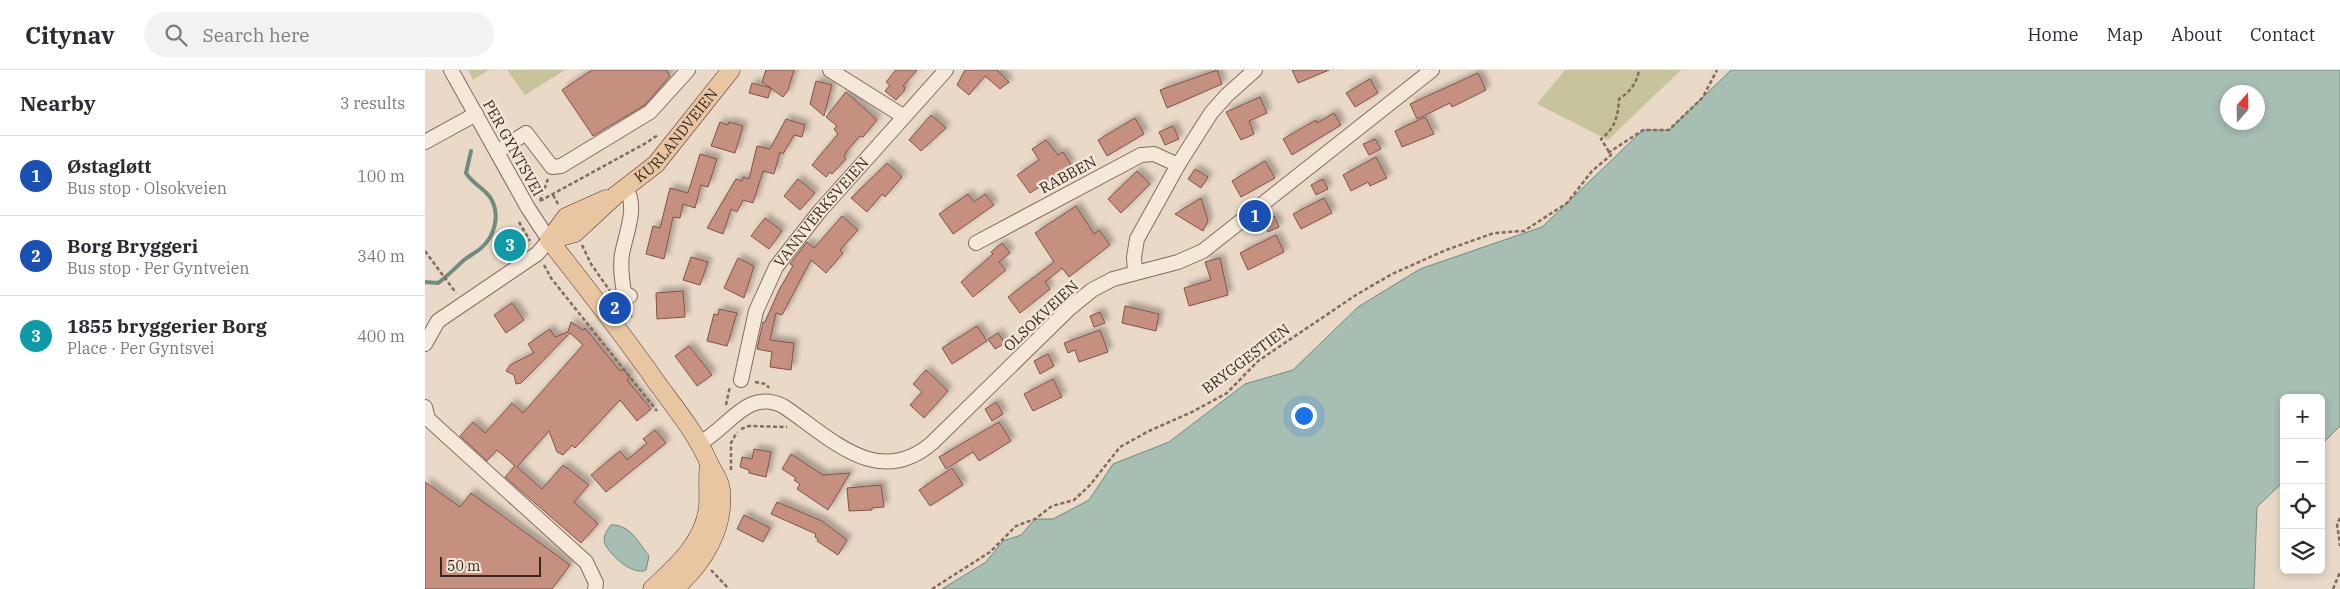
<!DOCTYPE html>
<html lang="en">
<head>
<meta charset="utf-8">
<style>
	:root { --surface:#fff; --page:#f2f2f3; --text:#2b2b33; --muted:#7c7c81; --line:#e1e1e2; --accent:#8d3345 }
	body { margin:0; font-family:"IBM Plex Serif",serif; background:var(--page); color:var(--text) }
	.controls { position:absolute; right:15px; bottom:15px; display:grid; overflow:hidden; border-radius:8px; box-shadow:0 2px 8px #0003 }
	.controls button { width:45px; height:45px; display:grid; place-items:center; padding:0; border:0; border-bottom:1px solid var(--line); background:var(--surface); color:var(--text); font:25px sans-serif }
	.compass { position:absolute; left:1795px; top:15px; width:45px; height:45px; border-radius:50%; background:var(--surface); box-shadow:0 2px 8px #0003; rotate:20deg }
	.scale { position:absolute; left:15px; bottom:12px; width:101px; box-sizing:border-box; padding-left:5px; border:2px solid #362720; border-top:0; font-size:14px; line-height:18px; white-space:nowrap; color:#362720; -webkit-text-stroke:4px #f2e5d5; paint-order:stroke }
	.you { position:absolute; left:878px; top:345px; width:18px; height:18px; margin:-12px; border:4px solid #fff; border-radius:50%; background:#1a73e8; box-shadow:0 0 0 8px #1a73e833 }
	.badge { display:grid; place-items:center; width:32px; height:32px; border-radius:50%; background:var(--accent); color:#fff; font-size:16px; font-weight:700 }
	.pin { position:absolute; translate:-50% -50%; border:2px solid #fff; box-shadow:0 1px 5px #0006 }
	.list { margin:0; padding:0; list-style:none }
	h2 { display:flex; justify-content:space-between; align-items:center; height:65px; margin:0; padding:0 20px; font-size:21px }
	h2 small { font-size:16px; font-weight:400; color:var(--muted) }
	.list li { display:grid; grid-template-columns:32px 1fr auto; gap:15px; align-items:center; box-sizing:border-box; height:80px; padding:0 20px; border-top:1px solid var(--line) }
	.list b { display:block; font-size:19px; white-space:nowrap }
	.list p { margin:0; font-size:16px; white-space:nowrap; color:var(--muted) }
	.list em { font-size:16px; font-style:normal; color:var(--muted) }
	.icon { flex:none; width:28px; height:28px; fill:none; stroke:currentColor; stroke-width:2; stroke-linecap:round; stroke-linejoin:round }
	.map { position:relative; flex:none; width:1915px; height:519px; overflow:hidden }
	header { display:flex; align-items:center; gap:30px; box-sizing:border-box; height:70px; padding:0 25px; background:var(--surface); border-bottom:1px solid var(--line) }
	header strong { font-size:24px }
	nav { display:flex; gap:28px; margin-inline-start:auto; font-size:18px }
	.search { width:350px; height:45px; background:var(--page); display:flex; align-items:center; gap:12px; box-sizing:border-box; padding:0 18px; border-radius:28px; color:var(--muted); font-size:19px }
	main { display:flex }
	aside { flex:1; background:var(--surface) }
	.map>svg:first-child { display:block }
</style>
</head>
<body>
<header>
<strong>Citynav</strong>
<div class="search"><svg class="icon" aria-label="search" viewBox="0 0 24 24"><circle cx="10" cy="10" r="6"/><path d="M15 15l6 6"/></svg>Search here</div>
<nav><a>Home</a><a>Map</a><a>About</a><a>Contact</a></nav>
</header>
<main>
<aside>
<h2>Nearby<small>3 results</small></h2>
<ul class="list">
<li><span class="badge" style="background:#1a4fb4">1</span><div><b>Østagløtt</b><p>Bus stop · Olsokveien</p></div><em>100 m</em></li>
<li><span class="badge" style="background:#1a4fb4">2</span><div><b>Borg Bryggeri</b><p>Bus stop · Per Gyntveien</p></div><em>340 m</em></li>
<li><span class="badge" style="background:#0f9aa8">3</span><div><b>1855 bryggerier Borg</b><p>Place · Per Gyntsvei</p></div><em>400 m</em></li>
</ul>
</aside>
<div class="map">
<svg width="1915" height="519" viewBox="0 0 1915 519">
	<defs>
		<filter id="shadow"><feDropShadow dx="4.5" dy="-4.5" stdDeviation="2.5" flood-color="#0004"/></filter>
	</defs>
	<rect width="100%" height="100%" fill="#ead9c7"/>
	<!-- green -->
	<path fill="#c7c49b" d="M43,0h21l-16,10z
		M82,0h58l-40,25z
		M1140,0h116l-73,70 -71,-36z"/>
	<!-- water -->
	<path fill="#a7beb3" stroke="#6f8c7f" fill-rule="evenodd" d="M1306,0h609v356l-19,19v-47h-37v83l-27,26 -3,82h-1312l44,-27 17,-21 18,-6 14,-16h18l36,-19 24,-36 56,-22 76,-58 48,-14 65,-63 62,-38 122,-42 101,-97h26zM1802,22h30v30h-30z
		M186,455c19,-1 28,18 38,31l-3,14c-13,6 -35,-14 -41,-26 -3,-7 2,-14 6,-19z"/>
	<g fill="none" stroke-linecap="round" stroke-linejoin="round">
		<!-- stream -->
		<path stroke="#6f8c7f" stroke-width="4" d="M0,212l13,1c10,-7 17,-15 26,-23 5,-4 11,-7 16,-11 15,-12 21,-35 10,-52 -7,-9 -18,-14 -24,-24l5,-22"/>
	</g>
	<!-- building -->
	<path fill="#c59080" stroke="#815246" filter="url(#shadow)" d="M167,0h74l4,6 -25,29 -52,31 -31,-46z
		M341,0h28l-6,20 -5,7 -21,-15z
		M471,0h21l-14,16 2,1 -1,4 -8,9 -11,-9 5,-6 -4,-3z
		M540,0h32l12,12 -9,7 -15,-13 -16,19 -12,-10z
		M792,0l5,14 -55,24 -7,-18z
		M867,0h37l-31,13z
		M1053,3l8,17 -34,17 -2,-4 -33,16 -7,-15z
		M945,9l8,14 -23,14 -9,-14z
		M391,11l16,4 -8,31 -14,-12z
		M327,13l19,5 -3,10 -19,-5z
		M421,22l31,28 -14,17 -3,-1 -13,15 -3,6 2,2 -14,15 -2,-2 -4,5 -14,-12 26,-31 -4,-5 3,-3 -11,-9z
		M835,27l7,16 -18,8 5,13 -13,6 -15,-28z
		M909,43l7,12 -49,30 -9,-16 33,-19 1,3z
		M506,45l15,13 -25,23 -12,-11z
		M1000,47l9,17 -32,13 -7,-16z
		M710,48l9,16 -37,22 -9,-16z
		M361,49l19,6 -3,12 -8,-2 -11,19 -3,-2 -6,22 -11,-3 -10,32 -10,-3 -6,12 -6,-3 -8,25 -16,-6 29,-49 6,2 1,-4 6,2 8,-33 13,3z
		M295,52l8,3 1,-3 14,4 -8,27 -24,-7z
		M748,56l6,13 -14,6 -6,-13z
		M950,69l6,10 -12,6 -6,-11z
		M621,70l12,15 5,-3 8,12 -5,4 1,1 -37,24 -13,-18 22,-15 -7,-11z
		M275,84l17,5 -9,28 -7,-2 -6,23 -12,-4 -3,14 -7,-1 -9,42 -18,-5 7,-28 7,2 10,-40 18,5z
		M951,87l11,21 -17,8 -2,-4 -17,9 -8,-16z
		M840,91l10,17 -34,19 -9,-16z
		M462,93l15,14 -17,20 -3,-3 -15,18 -16,-14z
		M770,99l13,8 -7,11 -13,-9z
		M712,101l13,13 -29,29 -13,-14z
		M373,109l17,14 -15,17 -16,-14z
		M898,109l5,10 -12,6 -5,-10z
		M543,124l6,8 11,-8 9,11 -41,29 -14,-20z
		M776,128l7,23 -5,10 -28,-17z
		M899,128l8,15 -31,16 -8,-15z
		M651,136l18,28 5,-4 11,15 -41,32 -7,-9 -17,14 5,7 -30,24 -12,-16 46,-35 -19,-29z
		M417,146l16,14 -18,20 3,3 -17,20 -15,-13 -29,55 -6,-2 -6,27 24,3 -3,27 -21,-3 2,-15 -15,-3 6,-27h2l14,-32 14,-24 -3,-2 17,-22 7,6z
		M849,146l5,11 -11,5 -6,-11z
		M340,148l17,13 -13,18 -18,-13z
		M851,165l8,17 -36,18 -8,-17z
		M577,173l8,10 -11,9 7,8 -33,27 -12,-15 32,-28 -2,-2z
		M266,187l17,5 -8,23 -17,-5z
		M313,188l16,8 -10,32 -20,-10z
		M795,188l8,37 -39,11 -5,-18 27,-8 -6,-18z
		M258,221l2,26 -28,2 -1,-26z
		M87,233l12,17 -18,13 -12,-18z
		M700,236l34,8 -3,17 -34,-8z
		M294,239l18,4 -10,33 -20,-5 7,-27 4,1z
		M675,242l5,11 -11,4 -4,-11z
		M146,252l12,8 2,-2 35,43 3,-2 7,9 -3,2 24,29 -14,12 -17,-21 -45,48 -3,-3 -9,10 -6,-3 -8,-21 -32,36 25,22 21,-24 26,20 -15,17 24,22 -17,19 -76,-66 10,-11 -18,-16 -10,11 -27,-25 13,-14 12,11 27,-30 11,10 60,-68 -13,-12 -49,50 -5,1 -2,-9 -8,-4 4,-6 24,-12 -6,-9 22,-15 5,8 13,-5z
		M552,256l10,15 -35,23 -10,-16z
		M675,260l8,22 -29,10 -4,-12 -7,3 -4,-10z
		M573,263l7,10 -10,6 -7,-10z
		M264,276l23,29 -15,11 -22,-30z
		M623,284l6,12 -14,8 -6,-13z
		M501,300l22,21 -24,27 -14,-13 12,-13 -9,-8z
		M628,309l9,18 -29,14 -9,-17z
		M571,332l7,12 -11,7 -7,-12z
		M574,352l12,19 -32,20 -6,-9 -27,17 -7,-12z
		M230,360l11,13 -60,49 -15,-17 29,-24 7,9 20,-17 -4,-4z
		M329,379l17,3 -5,25 -17,-4v-3l-9,-3 2,-10 10,2z
		M366,384l32,21 27,-2 -22,37 -31,-21 3,-5 -6,-4 2,-2 -14,-9z
		M527,398l11,17 -33,21 -11,-16z
		M0,412l35,25 11,-14 99,72 -18,24h-127z
		M456,415l3,22 -12,1v2l-23,1 -2,-23z
		M352,432l45,19 25,19 -9,15 -21,-14 1,-2 -3,-2 1,-3 -45,-20z
		M319,445l26,13 -7,14 -26,-13z"/>
	<g fill="none" stroke-linecap="round" stroke-linejoin="round">
		<!-- minor casing -->
		<g stroke="#846b5e" stroke-width="16">
			<g id="minor">
				<path d="M405,0l73,46"/>
				<path d="M0,72l51,-28"/>
				<path d="M72,82l29,-19 26,34 9,-1 89,-54 38,-42"/>
				<path d="M201,118c12,19 0,45 -4,66 -2,13 0,26 2,39l6,3"/>
				<path d="M551,173l165,-88 13,-1 24,11"/>
				<path d="M710,202l-1,-15 3,-18 41,-74 33,-52 16,-18 28,-25"/>
				<path d="M0,274l13,-23 99,-67 12,-14 -21,-32 -77,-138"/>
				<path id="s1" d="M316,310l15,-69 20,-44 43,-55 127,-142"/>
				<path d="M0,337l3,12 158,143 10,21 -1,6"/>
				<path d="M275,373c29,-16 48,-55 83,-37 47,31 94,84 149,37l138,-135 22,-18 21,-11 65,-17 25,-11 229,-181"/>
			</g>
		</g>
		<!-- major casing -->
		<g stroke="#523b31" stroke-width="19">
			<g id="major">
				<path d="M124,170c37,47 74,94 108,143 19,26 39,50 52,80 4,10 11,15 12,27 4,39 -18,74 -47,99"/>
				<path id="s2" d="M124,170l26,-7 41,-38 40,-31 75,-94"/>
				<path d="M124,170l17,-23 40,-18"/>
				<path d="M227,519c25,-23 52,-47 56,-82 1,-15 -1,-29 1,-44"/>
			</g>
		</g>
		<!-- path -->
		<path stroke="#846b5e" stroke-width="2.5" stroke-dasharray="4 2.5" stroke-linecap="butt" d="M1183,83l35,-23h26l34,-33 14,-27
			M128,125l5,9
			M115,131l106,-58 12,-8
			M115,131l8,-22
			M94,152l11,19
			M157,175l9,19 19,27
			M0,181l31,42
			M119,195l7,13 106,133
			M200,239l7,8
			M330,312l11,2 3,4
			M301,335l4,-19
			M316,359l8,-3 38,1
			M306,400v-27l6,-11
			M1915,448l-3,6 3,22
			M286,500l18,19
			M507,519l58,-37 26,-26 19,-7 17,-13 22,-6 16,-15 30,-38 29,-16 43,-19 35,-19 31,-32 98,-66 36,-21 54,-24 48,-17 30,-2 43,-28 25,-32 19,-16 -10,-16c14,-11 17,-22 18,-40 11,-7 18,-16 20,-29
			M1908,519l7,-17"/>
		<!-- minor -->
		<use href="#minor" stroke="#f6e8d9" stroke-width="14"/>
		<!-- major -->
		<use href="#major" stroke="#e9c6a2" stroke-width="18"/>
	</g>
	<g text-anchor="middle" stroke-width="5" stroke-linejoin="round" paint-order="stroke">
		<!-- street labels -->
		<g font-size="15" fill="#362720" stroke="#f2e5d5">
			<text dy="5" stroke="none"><textPath href="#s2" startOffset="168">KURLANDVEIEN</textPath></text>
			<text transform="translate(88 78) rotate(61)" y="5">PER GYNTSVEI</text>
			<text transform="translate(643 105) rotate(-28)" y="5">RABBEN</text>
			<text dy="5" stroke="none"><textPath href="#s1" startOffset="190">VANNVERKSVEIEN</textPath></text>
			<text transform="translate(616 246) rotate(-43)" y="5">OLSOKVEIEN</text>
			<text transform="translate(821 289) rotate(-37)" y="5">BRYGGESTIEN</text>
		</g>
	</g>
</svg>
<div class="controls">
<button>+</button>
<button>−</button>
<button><svg class="icon" aria-label="locate" viewBox="0 0 24 24"><circle cx="12" cy="12" r="6"/><path d="M12 2v4M12 18v4M2 12h4M18 12h4"/></svg></button>
<button><svg class="icon" aria-label="layers" viewBox="0 0 24 24"><path d="M12 4l9 5-9 5-9-5zM3 14l9 5 9-5"/></svg></button>
</div>
<svg class="compass" viewBox="-18 -18 36 36"><path d="M0-13l5 13h-10z" fill="#e53935"/><path d="M0 13l5-13h-10z" fill="#7c7c81"/></svg>
<div class="scale">50 m</div>
<div class="you"></div>
<div class="pin badge" style="left:830px;top:146px;background:#1a4fb4">1</div>
<div class="pin badge" style="left:190px;top:238px;background:#1a4fb4">2</div>
<div class="pin badge" style="left:85px;top:175px;background:#0f9aa8">3</div>
</div>
</main>
</body>
</html>
